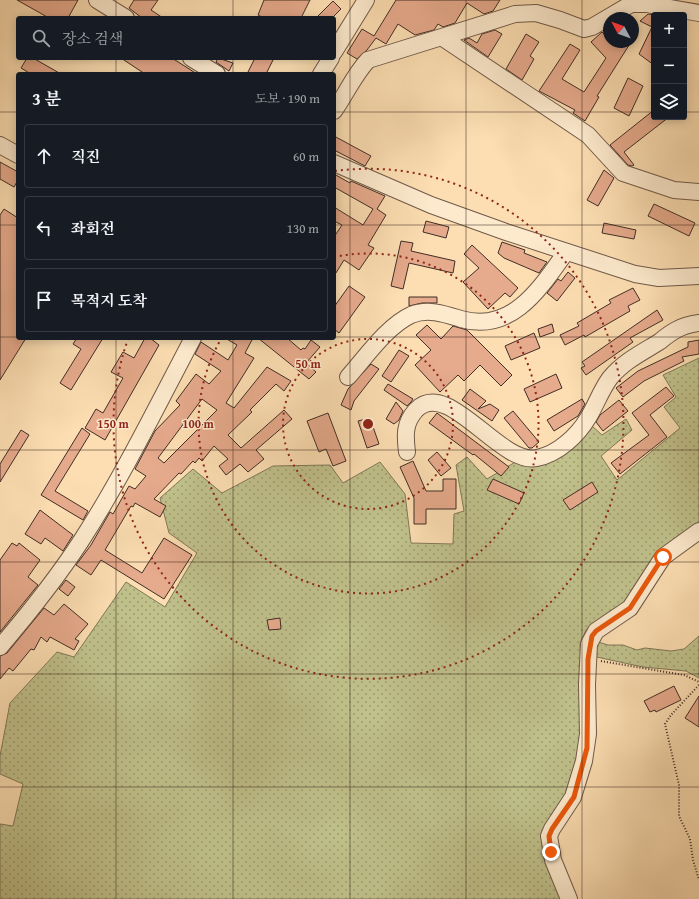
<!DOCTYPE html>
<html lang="ko">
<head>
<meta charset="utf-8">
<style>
	:root { --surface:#171b24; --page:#20242c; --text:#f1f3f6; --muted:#9ea1a6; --line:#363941 }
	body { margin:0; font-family:"Gentium Book Plus","Noto Serif KR",serif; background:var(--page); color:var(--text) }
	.controls { position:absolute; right:12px; top:12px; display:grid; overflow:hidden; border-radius:4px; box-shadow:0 2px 10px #0003 }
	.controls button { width:36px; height:36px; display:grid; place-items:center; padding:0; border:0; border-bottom:1px solid var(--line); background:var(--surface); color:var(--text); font:20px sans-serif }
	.compass { position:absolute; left:603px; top:12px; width:36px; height:36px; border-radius:50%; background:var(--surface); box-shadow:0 2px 10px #0003; rotate:311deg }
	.stop { position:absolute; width:12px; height:12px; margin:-9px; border:3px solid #ea580c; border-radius:50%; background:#fff }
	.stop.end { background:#ea580c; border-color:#fff; box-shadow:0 1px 4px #0008 }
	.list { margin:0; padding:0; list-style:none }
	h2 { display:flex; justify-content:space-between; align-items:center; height:52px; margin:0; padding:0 16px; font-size:17px }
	h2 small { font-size:13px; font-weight:400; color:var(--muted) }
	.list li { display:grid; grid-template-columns:26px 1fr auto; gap:12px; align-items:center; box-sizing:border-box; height:64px; margin:0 8px 8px; padding:0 8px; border:1px solid var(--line); border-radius:4px }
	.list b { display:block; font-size:15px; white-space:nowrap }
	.list em { font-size:13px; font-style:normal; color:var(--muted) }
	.icon { flex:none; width:22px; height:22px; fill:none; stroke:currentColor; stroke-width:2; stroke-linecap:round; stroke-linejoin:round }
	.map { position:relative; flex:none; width:699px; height:899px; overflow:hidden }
	.search { position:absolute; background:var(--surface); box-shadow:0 2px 10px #0003; left:16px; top:16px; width:320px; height:44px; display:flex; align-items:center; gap:10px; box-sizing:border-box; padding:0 14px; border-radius:4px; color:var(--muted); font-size:15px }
	.panel { position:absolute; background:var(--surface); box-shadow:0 2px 10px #0003; left:16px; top:72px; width:320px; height:268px; border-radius:4px }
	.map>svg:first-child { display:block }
</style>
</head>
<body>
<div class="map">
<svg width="699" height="899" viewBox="0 0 699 899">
	<defs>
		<pattern id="grass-dots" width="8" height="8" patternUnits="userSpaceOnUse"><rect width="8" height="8" fill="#c0c18b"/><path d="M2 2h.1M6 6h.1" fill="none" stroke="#9e9d71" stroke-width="1.8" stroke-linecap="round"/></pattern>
	</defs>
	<rect width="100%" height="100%" fill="#fcdeb2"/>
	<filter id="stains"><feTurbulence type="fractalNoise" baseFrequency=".005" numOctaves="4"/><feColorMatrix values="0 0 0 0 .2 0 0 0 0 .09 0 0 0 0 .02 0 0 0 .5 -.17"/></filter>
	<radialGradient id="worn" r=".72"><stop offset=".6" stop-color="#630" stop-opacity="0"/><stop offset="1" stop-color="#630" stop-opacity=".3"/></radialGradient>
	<!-- grass -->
	<path fill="url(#grass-dots)" stroke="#807858" d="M699,358v168l-67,72 -46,32 -6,14 3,80 -8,56 -26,44 13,75h-562v-75l13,2 10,-42 -23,-10v-18l10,-53 47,-51 17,5 52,-75 39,25 32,-54 -28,-20 -9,-35 33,-29 29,24 51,-27 57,-1 13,18 37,-21 25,32 6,49 42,1 1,-30 10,-3 -8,-46 11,-8 20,22 30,-18 75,-35 10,9 24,-16 6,11 -31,26 16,24 63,-52 -16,-21 12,-10 -13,-22z
		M699,636v42l-13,-7 -43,-4 -51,-11 3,-15 13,4h15l14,5 8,-2 26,3 13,-2z"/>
	<!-- building -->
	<path fill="#e6aa8c" stroke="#412e26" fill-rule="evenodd" d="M17,0h61l-10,18h-19z
		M134,0h24l-7,10 12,8h-21l-13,-10z
		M264,0h46l-9,18h-37l-6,-3z
		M396,0h104l-7,11 -9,3 -17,-11 -12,20 -12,4 -5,-3 -4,6 -19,5 -17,-11 -12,20 -10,-6 -9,12 -10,9 -10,-6 15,-24 12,7z
		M333,1l8,8 -9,9h-16z
		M648,14l6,1v50l-15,-11 13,-27 -12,-6z
		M495,30l7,4 -14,23 -24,-17 5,-2 8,5 5,-9z
		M602,32l7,7v3h3l4,4 4,-4h11l-34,54 2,1 -14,24 -12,-8 2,-3 -36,-19 31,-47 10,6 -18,29 22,13 22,-34 -15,-16z
		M526,34l13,8 -9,14 4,3 -12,21 -16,-11z
		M27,58h6l28,16h-30l-10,-6z
		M121,58h51l25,16h-52z
		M218,58l15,5 -4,8 -13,-9z
		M255,58h19l-8,16h-19z
		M628,78l15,8 -14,30 -15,-8z
		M654,110v7h15l-45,35 10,13 -2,1 -4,-1 -18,-20z
		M334,136l37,20 -6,10 -31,-16z
		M0,162l18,10v8l-4,7 -14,-8z
		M604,170l10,8 -16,28 -11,-6z
		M334,174l16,9 1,-2 34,15 -8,13 9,6 -18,30 6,3 -15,22 -15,-10 -10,16v-39l8,-12 -8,-4v-14l29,18 10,-16 -39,-22z
		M654,204l41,19 -6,13 -41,-20z
		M4,209l14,9v120h8l-26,42v-165z
		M426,221l23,6 -3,11 -23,-6z
		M604,223l32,7 -2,9 -32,-6z
		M401,241l12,2 -2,8 44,10 -2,12 -44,-10 -6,26 -12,-3z
		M502,242l23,8 -1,3 23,9 -8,11 -35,-15 -6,-5z
		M472,245l46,43 -8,9 -5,-4 -17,16 -25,-27 16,-14 -15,-14z
		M568,272l7,6 -18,23 -10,-8 11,-14 3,2z
		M349,286l16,11 -26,36 -5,-4v-22z
		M633,288l7,12 -12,6 2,5 -45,26 -1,-2 -19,10 -5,-10 19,-9 -2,-3 34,-20 -2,-3z
		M409,297h28v6h-15l-13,3z
		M657,310l6,10 -33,18 3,4 -47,33 -5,-7 4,-2 -3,-4z
		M552,324l2,8 -14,5 -2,-8z
		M427,325l14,14 12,-13 14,4 45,45 -11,11 -21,-21 -16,16 -6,-6 -18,17 -25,-27 16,-15 -15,-15z
		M534,333l6,15 -29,12 -6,-14z
		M77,338h26l-32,52 -11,-7 21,-34 -8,-5z
		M145,338h5l9,7 -54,95 -20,-12 11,-19 7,4 20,-35 -12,-6 12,-20 11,6z
		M225,338h28l-8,15 9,5 -28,45 8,5 33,-41 24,14 -7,10 -8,-7 -26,26 2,2 -24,23 13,13 43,-38 8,9 -36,31 8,9 -16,13 -8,-8 -14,11 -7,-9 9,-7 -14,-13 -12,15 -3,-3 -4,5 -2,-2 -12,13 -2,-1 -25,26 12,7 -6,11 -25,-14 -2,4 -2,-1 -26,44 37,23 22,-35 28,17 -28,44 -63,-39 -10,15 -15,-10 15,-20 19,-33 3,2 16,-28 6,3 11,-13 -11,-7 20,-38 25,-26 -4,-4 20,-27 13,10 12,-13 -26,-17 6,-12 27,18 9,-15zM202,399l15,11 -53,53 -6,-5z
		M258,338h29l14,12 2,-2 2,1 6,-9 9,7 -14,16 10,9 -7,7z
		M699,340v14l-17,3 2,4 -40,20 -21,16 -7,-9 22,-17 50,-24v-5z
		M399,350l10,6 -18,26 -9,-6z
		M371,364l8,5 -25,32 -3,9 -10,-5 7,-16z
		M556,374l6,14 -32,14 -6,-13z
		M388,384l25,15 -2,3 -4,4 -23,-16z
		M666,387l8,9 -24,19 17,22 -47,37 -9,-11 38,-28 -17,-22z
		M470,389l16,12 -8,8 12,-5 9,6 -7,11 -30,-21z
		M582,399l3,5 -7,12 -24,15 -7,-11z
		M619,400l9,11 -25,20 -7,-9 4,-7z
		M396,402l7,9 -4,9 -5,4 -8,-5z
		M513,411l26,31 -7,6h-3l-25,-30z
		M328,413l18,48 -13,5 -7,-17 -7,3 -12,-31z
		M437,413l72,54 -8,9 -27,-22 -1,1 -44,-32z
		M370,418l9,26 -12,4 -9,-27z
		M82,428l8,6 -35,57 33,20 -5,9 -42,-25z
		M21,430l8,5 -29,47v-18z
		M437,452l14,16 -10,8 -13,-16z
		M413,461l13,30h17v-12h13v30h-30v15h-12v-26l-14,-31z
		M493,479l31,14 -5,11 -32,-14z
		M592,482l6,10 -28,18 -7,-10z
		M40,510l33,25 -10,16 -18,-13 -4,6 -16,-10z
		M12,543l5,3 2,-3 21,17 -12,17 10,8 -38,47v-72z
		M66,580l9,7 -7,9 -9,-7z
		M64,604l24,20 -13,15 4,2 -5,9 -24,-13 -3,5 -6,-5 -7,13 -3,-1 -18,22 -4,-3 -9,11v-23l7,-3 37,-45 10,7z
		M280,618l1,11 -12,1 -2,-10z
		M674,686l7,14 -25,12 -1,-2 -5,2 -6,-11z
		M699,696v31l-14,-9z"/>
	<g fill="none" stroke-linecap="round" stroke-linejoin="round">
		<!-- minor casing -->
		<g stroke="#705a49" stroke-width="18">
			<path id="minor" d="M97,0l29,18
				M443,38l145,97 35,38 51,17 25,2
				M334,52l32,-52
				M191,58l26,16
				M321,74l10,-16
				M334,111c12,-17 20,-36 34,-51l147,-46 21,-1 24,7 24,9 8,-2 39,-23h16l52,9
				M0,145l18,10
				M334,163l97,42 75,27 129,42 24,4 40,-2
				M348,377c17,-19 39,-51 63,-62 17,-7 34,-1 50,4 51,15 80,-32 105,-67
				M407,452c-2,-16 -3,-29 9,-42 32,-33 84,56 121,48 21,-4 41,-23 51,-40 8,-13 13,-28 22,-40 13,-16 31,-25 49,-36 5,-4 11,-9 17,-12 7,-4 15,-6 23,-7
				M0,647c29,-34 57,-69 81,-106 42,-65 76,-135 112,-203
				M569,899l-16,-39 -4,-24 3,-7 21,-32 11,-36 4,-27 -1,-50 2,-40 7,-13 34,-23 33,-51 36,-26"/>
		</g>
		<!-- path -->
		<path stroke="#412e26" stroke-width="2" stroke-dasharray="1 2" stroke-linecap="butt" d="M601,661l83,14 15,7
			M699,685l-28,30 -6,9 14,61v31l11,23 3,21 6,20"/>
		<!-- minor -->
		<use href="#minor" stroke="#fdeacd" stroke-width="16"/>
	</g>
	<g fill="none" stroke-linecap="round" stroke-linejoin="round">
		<!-- route -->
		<path stroke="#ea580c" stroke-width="5" d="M551,852l-2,-16 3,-7 22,-32 13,-49 1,-89 4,-23 4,-5 34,-23 33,-51"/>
	</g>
	<!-- grid -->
	<path fill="none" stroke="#412e26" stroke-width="1" stroke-opacity="0.55" d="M116,0v18M233,0v18M350,0v899M466,0v899M582,0v899M116,58v16M233,58v16M0,112h18M334,112h320M684,112h15M0,225h18M334,225h365M0,337h18M334,337h365M116,338v561M233,338v561M0,450h699M0,562h699M0,674h699M0,787h699"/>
	<!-- distance rings -->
	<g fill="none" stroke="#8f2418" stroke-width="2" stroke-dasharray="2 4">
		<circle cx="368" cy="424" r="85"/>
		<path d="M334 257A170 170 0 1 1 221 339"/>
		<path d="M335 171A255 255 0 1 1 128 339"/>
	</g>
	<circle cx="368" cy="424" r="6" fill="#8f2418" stroke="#fdeacd" stroke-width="2"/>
	<g font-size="12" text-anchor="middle" font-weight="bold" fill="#8f2418" stroke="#fdeacd" stroke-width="3" stroke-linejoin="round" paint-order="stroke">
		<text x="308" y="368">50 m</text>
		<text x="198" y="428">100 m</text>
		<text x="113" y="428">150 m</text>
	</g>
	<rect width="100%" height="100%" filter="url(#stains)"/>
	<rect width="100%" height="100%" fill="url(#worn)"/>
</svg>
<div class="controls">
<button>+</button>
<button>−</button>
<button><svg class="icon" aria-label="layers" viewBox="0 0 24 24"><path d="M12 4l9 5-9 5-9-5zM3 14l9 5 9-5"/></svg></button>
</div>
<svg class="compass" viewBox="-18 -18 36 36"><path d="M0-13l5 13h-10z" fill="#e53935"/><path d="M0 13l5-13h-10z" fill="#9ea1a6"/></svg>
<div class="stop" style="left:663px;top:557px"></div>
<div class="stop end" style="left:551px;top:852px"></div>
<div class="search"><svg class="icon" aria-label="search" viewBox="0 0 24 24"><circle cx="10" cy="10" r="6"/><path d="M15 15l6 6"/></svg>장소 검색</div>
<section class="panel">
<h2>3 분<small>도보 · 190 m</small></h2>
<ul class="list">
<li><svg class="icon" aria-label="ahead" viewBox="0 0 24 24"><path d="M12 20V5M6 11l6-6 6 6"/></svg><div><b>직진</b></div><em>60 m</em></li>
<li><svg class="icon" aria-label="left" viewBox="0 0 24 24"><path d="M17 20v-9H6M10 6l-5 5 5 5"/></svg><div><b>좌회전</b></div><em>130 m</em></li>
<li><svg class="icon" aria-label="arrive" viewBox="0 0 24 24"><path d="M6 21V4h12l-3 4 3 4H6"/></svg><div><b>목적지 도착</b></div></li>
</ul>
</section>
</div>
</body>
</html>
